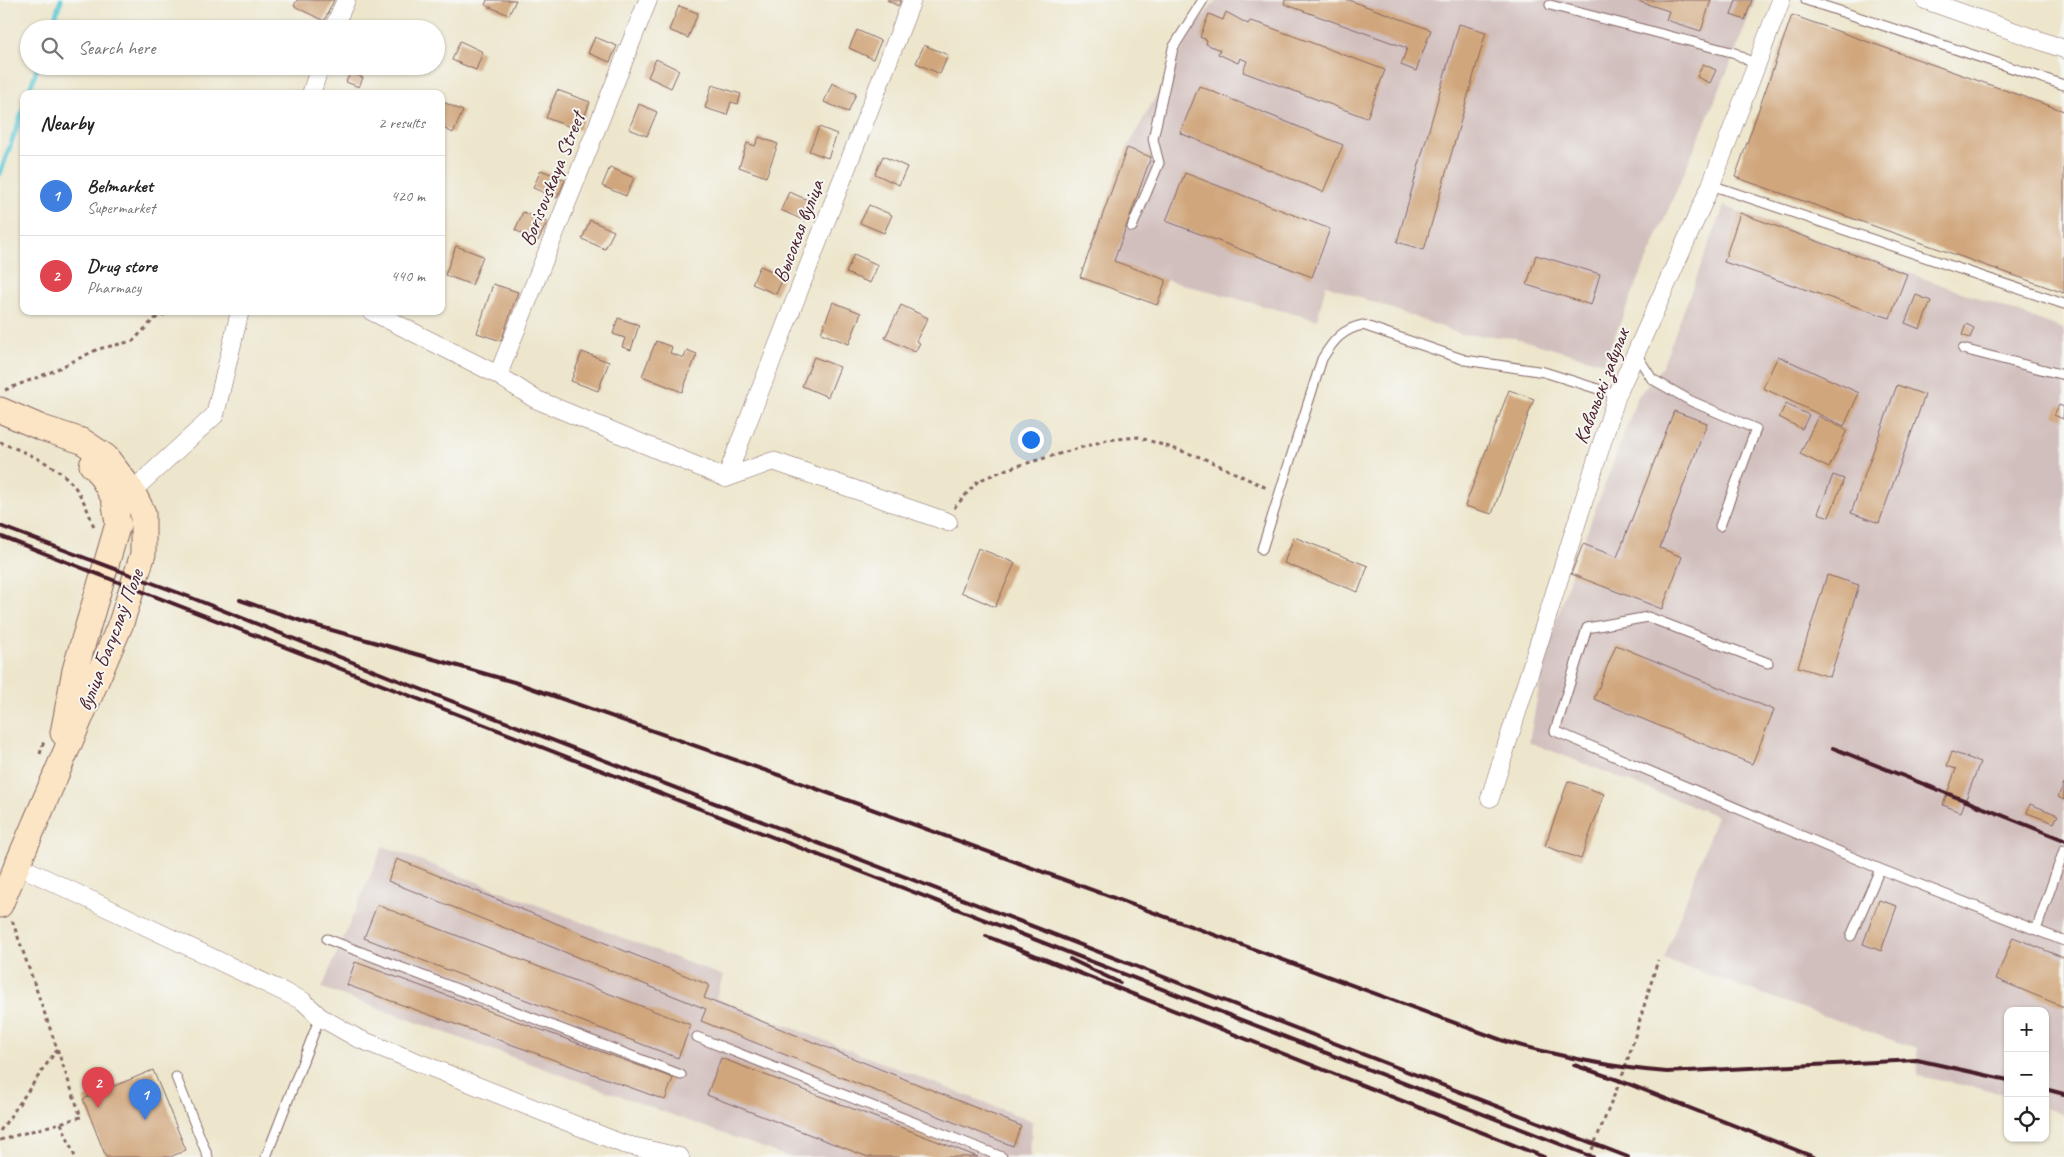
<!DOCTYPE html>
<html lang="en">
<head>
<meta charset="utf-8">
<style>
	:root { --surface:#fff; --page:#f2f2f2; --text:#222; --muted:#767676; --line:#e0e0e0; --accent:#0b8043 }
	body { margin:0; font-family:Caveat,sans-serif; background:var(--page); color:var(--text) }
	.controls { position:absolute; right:15px; bottom:15px; display:grid; overflow:hidden; border-radius:10px; box-shadow:0 1px 4px #0004 }
	.controls button { width:45px; height:45px; display:grid; place-items:center; padding:0; border:0; border-bottom:1px solid var(--line); background:var(--surface); color:var(--text); font:25px sans-serif }
	.you { position:absolute; left:1030px; top:439px; width:18px; height:18px; margin:-12px; border:4px solid #fff; border-radius:50%; background:#1a73e8; box-shadow:0 0 0 8px #1a73e833 }
	.badge { display:grid; place-items:center; width:32px; height:32px; border-radius:50%; background:var(--accent); color:#fff; font-size:16px; font-weight:700 }
	.pin { position:absolute; translate:-50% -41px; filter:drop-shadow(0 1px 2px #0008) }
	.pin::after { content:''; position:absolute; top:26px; width:18px; height:15px; background:inherit; clip-path:polygon(0 0,100% 0,50% 100%) }
	.list { margin:0; padding:0; list-style:none }
	h2 { display:flex; justify-content:space-between; align-items:center; height:65px; margin:0; padding:0 20px; font-size:21px }
	h2 small { font-size:16px; font-weight:400; color:var(--muted) }
	.list li { display:grid; grid-template-columns:32px 1fr auto; gap:15px; align-items:center; box-sizing:border-box; height:80px; padding:0 20px; border-top:1px solid var(--line) }
	.list b { display:block; font-size:19px; white-space:nowrap }
	.list p { margin:0; font-size:16px; white-space:nowrap; color:var(--muted) }
	.list em { font-size:16px; font-style:normal; color:var(--muted) }
	.icon { flex:none; width:28px; height:28px; fill:none; stroke:currentColor; stroke-width:2; stroke-linecap:round; stroke-linejoin:round }
	.map { position:relative; flex:none; width:2064px; height:1157px; overflow:hidden }
	.search { position:absolute; background:var(--surface); box-shadow:0 1px 4px #0004; left:20px; top:20px; width:425px; height:55px; display:flex; align-items:center; gap:12px; box-sizing:border-box; padding:0 18px; border-radius:28px; color:var(--muted); font-size:19px }
	.panel { position:absolute; background:var(--surface); box-shadow:0 1px 4px #0004; left:20px; top:90px; width:425px; height:225px; border-radius:10px }
	.map>svg:first-child { display:block }
</style>
</head>
<body>
<div class="map">
<svg width="2064" height="1157" viewBox="0 0 2064 1157">
	<rect width="100%" height="100%" fill="#f6f6f2"/>
	<filter id="ink" filterUnits="userSpaceOnUse"><feTurbulence type="fractalNoise" baseFrequency=".02" numOctaves="2"/><feDisplacementMap in="SourceGraphic" scale="10" xChannelSelector="R" yChannelSelector="G"/><feConvolveMatrix kernelMatrix="1 2 1 2 8 2 1 2 1" color-interpolation-filters="sRGB"/></filter>
	<filter id="wash" filterUnits="userSpaceOnUse"><feTurbulence type="fractalNoise" baseFrequency=".0096" numOctaves="4" result="noise"/><feDisplacementMap in="SourceGraphic" scale="20" xChannelSelector="R" yChannelSelector="G"/><feGaussianBlur stdDeviation="1.12" result="paint"/><feColorMatrix in="noise" values="0 0 0 0 0 0 0 0 0 0 0 0 0 0 0 0 0 1.4 0 .05"/><feComposite in="paint" operator="in"/></filter>
	<g filter="url(#wash)">
		<rect width="100%" height="100%" fill="#ede6cc"/>
		<!-- industrial -->
		<path fill="#d1bfbd" d="M1216,0h539l-20,53 -132,310 -88,-25 -54,-4 -135,-49 -9,35 -151,-40 -9,25 -77,-28 47,-129 67,-120z
			M1724,206l340,123v786l-19,-7v-97h-37v83l-90,-18 -1,-27 -253,-90 53,-143 -188,-74 16,-86 26,-82 67,-178 24,-29z
			M383,846l340,130 -7,22 316,123 -2,36h-242l-466,-169z"/>
		<g fill="none" stroke-linecap="round" stroke-linejoin="round">
			<!-- stream -->
			<path stroke="#5dc9d6" stroke-width="5" d="M51,29l10,-29
				M28,94l10,-28
				M0,174l24,-67"/>
		</g>
		<g id="blocks">
			<!-- building -->
			<path fill="#d0a67c" d="M297,0h37l-10,21 -30,-15z
				M487,0h29l-7,15 -24,-10z
				M887,0h14l-3,6z
				M1285,0h64l82,30 -15,41 -15,-6 6,-17 -123,-44z
				M1634,0h77l-10,31 -35,-11 3,-9z
				M1736,0h16l-7,20 -14,-5z
				M679,6l19,7 -10,25 -19,-8z
				M1226,12l22,12 2,-3 11,3 124,46 -18,48 -124,-46 4,-11 -7,-3 -2,5 -20,-9 2,-4 -14,-6 1,-4 -7,-3 9,-23 14,6z
				M1792,15l272,96v182l-329,-116z
				M1459,24l27,8 -62,218 -27,-8z
				M857,30l24,11 -8,18 -24,-11z
				M595,37l22,9 -7,16 -22,-9z
				M460,41l23,11 -7,18 -24,-10z
				M924,45l24,10 -8,19 -24,-11z
				M656,59l23,11 -8,18 -23,-11z
				M1703,64l13,6 -6,13 -13,-6z
				M351,72l12,6 -4,9 -13,-5z
				M832,83l24,11 -8,18 -24,-10z
				M712,85l29,9 -3,10 -7,-2 -4,13 -22,-7z
				M1199,86l144,59 -20,47 -143,-59z
				M557,90l33,12 -11,28 -33,-12z
				M441,101l22,10 -10,22 -12,-6z
				M639,104l18,8 -10,24 -18,-7z
				M819,127l18,7 -9,24 -19,-7z
				M759,137l19,7 -12,33 -27,-10 8,-24 8,3z
				M1127,148l24,9 -37,104 52,19 -9,25 -77,-28z
				M883,156l24,11 -8,18 -24,-11z
				M610,167l24,11 -8,18 -24,-10z
				M541,170l24,10 -8,18 -24,-10z
				M1185,173l145,56 -18,48 -146,-56z
				M789,192l24,10 -8,19 -24,-11z
				M869,205l23,10 -8,18 -24,-10z
				M523,212l24,10 -9,19 -23,-11z
				M1740,213l167,61 -17,44 -166,-56z
				M590,220l24,11 -9,18 -23,-10z
				M456,246l27,10 -11,29 -27,-10z
				M854,254l24,11 -8,18 -24,-10z
				M1536,255l64,19 -9,31 -64,-20z
				M760,266l24,10 -8,18 -24,-10z
				M493,284l25,8 -17,49 -24,-8z
				M1916,295l15,6 -11,28 -15,-6z
				M833,302l28,11 -12,31 -28,-11z
				M901,305l27,13 -12,23 4,2 -5,9 -30,-14z
				M618,318l21,7 -8,25 -9,-3 3,-9 -12,-4z
				M1966,324l8,4 -4,10 -8,-3z
				M656,341l16,6 -2,6 14,5 3,-8 10,4 -15,38 -40,-16z
				M582,352l27,10 -11,29 -27,-10z
				M1778,356l81,37 -15,33 -81,-38z
				M814,357l26,10 -12,30 -26,-11z
				M1897,385l28,10 -46,128 -28,-10z
				M1509,390l25,9 -42,115 -27,-8z
				M1786,404l23,11 -7,14 -23,-12z
				M2059,405l5,2 -1,12 -9,-4z
				M1674,411l33,12 -47,125 22,9 -20,52 -91,-35 12,-30 34,13z
				M1818,416l29,14 -18,38 -29,-14z
				M1833,475l11,4 -15,38 -11,-4z
				M1294,537l74,29 -10,26 -74,-29z
				M978,548l37,15 -20,44 -34,-15z
				M1827,575l32,10 -29,92 -32,-10z
				M1616,645l158,65 -22,54 -158,-65z
				M1952,752l28,10 -19,50 -18,-7 13,-36 -9,-3z
				M1568,781l36,13 -23,65 -36,-13z
				M2064,783v17l-6,-3z
				M2030,804l28,11 -4,8 -27,-10z
				M397,859l312,126 -5,13 317,128 -8,20 -312,-125 5,-12 -318,-128z
				M1879,900l18,6 -16,45 -18,-7z
				M377,905l314,120 -13,33 -314,-120z
				M2013,937l51,21v49l-68,-28z
				M355,962l318,116 -8,22 -318,-115z
				M721,1058l257,99h-110l-161,-62z
				M153,1070l33,80 -16,7h-64l-23,-58z"/>
		</g>
	</g>
	<g filter="url(#ink)">
		<use href="#blocks" fill-opacity="0" stroke="#836563" stroke-width="1"/>
		<g fill="none" stroke-linecap="round" stroke-linejoin="round">
			<!-- service casing -->
			<g stroke="#836563" stroke-width="11">
				<path id="service" d="M1806,0l258,85
					M1550,5l185,48 21,12
					M1711,185l353,119
					M1132,227l27,-64 -6,-24 20,-91 30,-48
					M1963,349l101,26
					M1636,354l16,25 39,22 65,28 -36,97
					M1262,549l60,-190c11,-18 20,-30 41,-34l102,35 79,12 73,23
					M1768,663l-120,-46 -61,11 -32,103 325,138
					M2036,930l28,-80
					M1851,936l29,-67 184,72
					M327,939l354,136
					M697,1037l305,120
					M176,1077l32,80
					M266,1157l54,-140"/>
			</g>
			<!-- minor casing -->
			<g stroke="#836563" stroke-width="19">
				<path id="minor" d="M1925,0l139,49
					M333,29l13,-29
					M311,94l9,-28
					M371,311l127,64 37,24 191,79 47,-17 175,61
					M498,375l150,-375
					M726,478l186,-478
					M132,491l83,-76 25,-104
					M1490,798l127,-403 94,-210 70,-185
					M17,865l286,136 17,16 37,21 266,106 57,13"/>
			</g>
			<!-- secondary casing -->
			<g stroke="#836563" stroke-width="27">
				<path id="secondary" d="M0,410l42,18 40,13 24,16 26,34 11,22v41l-22,69 -121,282
					M63,733l12,-63 43,-146 -4,-26 -17,-29 -5,-4"/>
			</g>
			<!-- path -->
			<path stroke="#836563" stroke-width="3" stroke-dasharray="4 4" stroke-linecap="butt" d="M5,390l46,-18 47,-23 35,-8 21,-22 18,-8
				M0,442c28,12 64,24 80,53 6,10 10,21 14,32
				M954,508l24,-27 29,-12 100,-29 31,-3 65,21 66,31
				M40,754l4,-13
				M61,1123l14,34
				M0,1131l58,-83
				M0,1140l81,-23 -69,-197
				M1589,1157l36,-88 33,-109"/>
			<!-- service -->
			<use href="#service" stroke="#fff" stroke-width="9"/>
			<!-- minor -->
			<use href="#minor" stroke="#fff" stroke-width="18"/>
			<!-- secondary -->
			<use href="#secondary" stroke="#fce5c4" stroke-width="25"/>
			<!-- rail -->
			<path stroke="#4a1f2b" stroke-width="4" d="M0,526l187,70 205,82 1236,479
				M0,536l1593,621
				M240,600l67,23 207,59 273,96 720,264c53,14 105,26 160,30l250,-12 91,20
				M1833,748l231,92
				M986,936l558,221
				M1070,959l50,24
				M1574,1065l47,16 193,76
				M2045,1089l19,5"/>
		</g>
	</g>
	<g text-anchor="middle" stroke-width="4" stroke-linejoin="round" paint-order="stroke">
		<!-- street labels -->
		<g font-size="21" fill="#4a1f2b" stroke="#f6f6f2">
			<text transform="translate(552 179) rotate(-68)" y="7">Borisovskaya Street</text>
			<text transform="translate(798 231) rotate(-69)" y="7">Высокая вуліца</text>
			<text transform="translate(1601 386) rotate(-69)" y="7">Кавальскі завулак</text>
			<text transform="translate(110 640) rotate(-69)" y="7">вуліца Багуслаў Поле</text>
		</g>
	</g>
</svg>
<div class="controls">
<button>+</button>
<button>−</button>
<button><svg class="icon" aria-label="locate" viewBox="0 0 24 24"><circle cx="12" cy="12" r="6"/><path d="M12 2v4M12 18v4M2 12h4M18 12h4"/></svg></button>
</div>
<div class="you"></div>
<div class="pin badge" style="left:145px;top:1120px;background:#3f7fe0">1</div>
<div class="pin badge" style="left:98px;top:1108px;background:#e0444e">2</div>
<div class="search"><svg class="icon" aria-label="search" viewBox="0 0 24 24"><circle cx="10" cy="10" r="6"/><path d="M15 15l6 6"/></svg>Search here</div>
<section class="panel">
<h2>Nearby<small>2 results</small></h2>
<ul class="list">
<li><span class="badge" style="background:#3f7fe0">1</span><div><b>Belmarket</b><p>Supermarket</p></div><em>420 m</em></li>
<li><span class="badge" style="background:#e0444e">2</span><div><b>Drug store</b><p>Pharmacy</p></div><em>440 m</em></li>
</ul>
</section>
</div>
</body>
</html>
